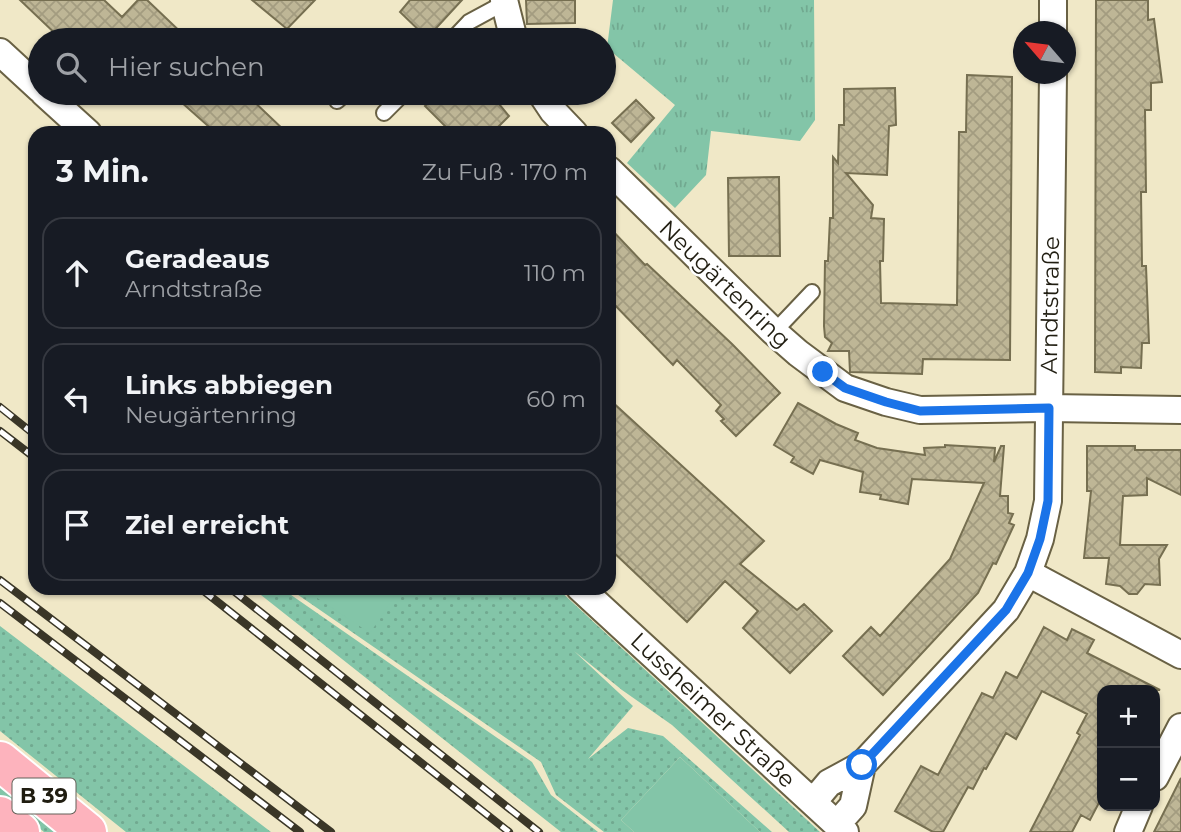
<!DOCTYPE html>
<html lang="de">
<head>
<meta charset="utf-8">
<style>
	:root { --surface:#171b24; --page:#20242c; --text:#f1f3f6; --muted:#9ea1a6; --line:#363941 }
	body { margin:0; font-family:Montserrat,sans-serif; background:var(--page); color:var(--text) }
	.controls { position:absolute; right:21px; bottom:21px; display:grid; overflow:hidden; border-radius:14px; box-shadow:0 2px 5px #0004 }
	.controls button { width:63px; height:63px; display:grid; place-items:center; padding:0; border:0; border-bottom:2px solid var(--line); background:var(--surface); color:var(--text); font:35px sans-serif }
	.compass { position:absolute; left:1013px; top:21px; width:63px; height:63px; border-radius:50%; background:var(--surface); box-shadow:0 2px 5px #0004; rotate:298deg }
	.stop { position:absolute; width:21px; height:21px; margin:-16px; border:5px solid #1a73e8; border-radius:50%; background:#fff }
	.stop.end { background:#1a73e8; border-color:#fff; box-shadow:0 2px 7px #0008 }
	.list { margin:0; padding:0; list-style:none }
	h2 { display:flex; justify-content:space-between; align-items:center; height:91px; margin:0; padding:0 28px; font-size:30px }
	h2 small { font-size:23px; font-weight:400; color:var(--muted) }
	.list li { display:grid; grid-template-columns:46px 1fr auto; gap:21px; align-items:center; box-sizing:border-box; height:112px; margin:0 14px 14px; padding:0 14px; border:2px solid var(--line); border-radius:21px }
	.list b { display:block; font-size:26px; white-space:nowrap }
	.list p { margin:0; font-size:23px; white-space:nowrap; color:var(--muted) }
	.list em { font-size:23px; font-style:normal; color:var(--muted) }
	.icon { flex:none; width:38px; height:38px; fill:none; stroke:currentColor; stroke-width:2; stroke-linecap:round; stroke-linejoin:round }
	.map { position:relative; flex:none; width:1181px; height:832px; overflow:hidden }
	.search { position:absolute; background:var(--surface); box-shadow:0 2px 5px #0004; left:28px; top:28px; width:588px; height:77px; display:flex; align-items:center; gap:18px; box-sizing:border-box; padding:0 24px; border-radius:38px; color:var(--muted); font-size:26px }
	.panel { position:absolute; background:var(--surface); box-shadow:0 2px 5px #0004; left:28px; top:126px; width:588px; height:469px; border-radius:21px }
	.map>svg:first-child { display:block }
</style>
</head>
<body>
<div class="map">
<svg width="1181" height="832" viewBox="0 0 1181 832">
	<defs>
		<pattern id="grass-dots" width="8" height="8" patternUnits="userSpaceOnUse" patternTransform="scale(1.75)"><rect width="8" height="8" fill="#83c5a8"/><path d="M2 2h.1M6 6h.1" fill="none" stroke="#71a990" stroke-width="1.8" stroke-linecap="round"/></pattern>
		<pattern id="park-tufts" width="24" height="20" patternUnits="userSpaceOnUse" patternTransform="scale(1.75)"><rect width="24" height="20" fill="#83c5a8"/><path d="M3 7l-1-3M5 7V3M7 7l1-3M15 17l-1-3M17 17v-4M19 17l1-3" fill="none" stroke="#71a990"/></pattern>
		<pattern id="building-cross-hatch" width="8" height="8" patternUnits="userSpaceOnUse" patternTransform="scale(1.75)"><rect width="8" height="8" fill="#beb696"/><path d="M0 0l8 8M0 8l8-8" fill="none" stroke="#a39c80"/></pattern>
	</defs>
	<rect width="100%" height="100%" fill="#f0e8c7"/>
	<!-- grass -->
	<path fill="url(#grass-dots)" d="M252,588h29l251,174 19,33 47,37h-37z
		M288,588h269l263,244h-31l-117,-107 -50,-35 -48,-39 59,55 -45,53 40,-31 35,8 109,96h-12l-80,-75 -59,63 13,12h-30l-48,-37 -15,-33z
		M0,626l271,206h-145l-126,-101z
		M0,782l61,50h-17l-44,-36z"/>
	<!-- park -->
	<path fill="url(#park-tufts)" d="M613,0h201l1,120 -15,21 -89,-10 -5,44 -31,33 -48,-45 48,-58 -68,-57z"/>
	<!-- pitch -->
	<path fill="#83c5a8" d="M302,588h98l-30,45z
		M680,757l80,75h-126l-13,-12z"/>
	<!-- building -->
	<path fill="url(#building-cross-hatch)" stroke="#766f51" stroke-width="2" d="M20,0h84l18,17 16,-17h9l42,40h-127z
		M252,0h63l-28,29z
		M410,0h52l-35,38 -27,-26z
		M526,0h49v23l-48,1z
		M1096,0h52v20l6,-1 8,63 -11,1v27h-6l1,82h-5l1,74h4l3,77h-7l-1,25 -20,-1v6l-26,-1z
		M967,75l45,2 -2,283 -87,-1 -1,15 -72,-2 -1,-21h-21l4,-8 -7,-6 -1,-11 1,-65h3l2,-43h3v-61l5,6 1,-38h5v-36l51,-1 1,37 -7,1 -2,49 -41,-2 27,32 -2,13 13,1 -1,42h-3l1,42 76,2 2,-173h7z
		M171,93h74l42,40h-71z
		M438,93h52l19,23 -17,17h-40l-27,-27z
		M636,100l18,18 -23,24 -19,-19z
		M779,177l1,79h-51l-1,-78z
		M609,227l36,38 2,-1 85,80 48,49 -44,43 -15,-15 3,-2 -8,-8 5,-6 -44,-45 -4,5 -64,-66z
		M609,399l155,142 -24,23 57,46 7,-6 28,27 -42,42 -47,-45 15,-17 -33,-30 -38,41 -78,-74z
		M798,403l38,21 22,9 -3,7 22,8 48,7 -1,-7 21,-1v-2l50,3 -1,14 7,-16h3l-4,50h8v17l5,1 -4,9 5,2 -18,39 -3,-1 -15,30 -95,102 -40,-39 28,-29 9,9 70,-77 34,-76 -72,-4 -4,25 -28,-5 1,-4 -21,-3 3,-20 -43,-12 -7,14 -22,-12 3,-5 -20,-12z
		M1087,446h48v4h46v45l-34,-17v17l-24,1 -3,49h47l-8,14 1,26 -15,-1 -8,10h-8l-9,-8 -14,-2 3,-26h-25l7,-67h-4z
		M1044,627l23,13 5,-11 22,11 -7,13 73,37h-58v107l-12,23 -9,-5 -9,17h-42l50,-97 -3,-2 10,-19 -45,-23 -26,48 -10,-6 -20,36 -2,-1 -11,21 -5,-2 -25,45h-10l-38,-21 26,-45 17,9 44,-82 11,5 13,-26 11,6z
		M1181,778v54h-27z"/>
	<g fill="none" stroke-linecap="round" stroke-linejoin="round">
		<!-- lane casing -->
		<g stroke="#696144" stroke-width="18">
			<path id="lane" d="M452,40l17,-18 35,-19
				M337,101l9,-8
				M384,113l20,-20
				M774,332l38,-40"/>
		</g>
		<!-- street casing -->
		<g stroke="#696144" stroke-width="30">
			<path id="street" d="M504,0l10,40
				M1053,0v32
				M0,52l40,37
				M44,93l44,40
				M541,93l12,18 21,22
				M609,170l165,162 24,21 47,35 41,14 34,8 129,-2 132,2
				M1028,573l153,82
				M580,588l265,244
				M1155,777l26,-50
				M813,802l16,-19 33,-18 144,-155 22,-37 12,-34 8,-38 5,-427
				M837,824l16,-18 9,-41
				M1128,832l11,-26"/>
		</g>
		<!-- highway casing -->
		<g stroke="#fff" stroke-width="42">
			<path id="highway" d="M0,761l87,71
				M0,816l20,16"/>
		</g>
		<!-- lane -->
		<use href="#lane" stroke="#fff" stroke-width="14"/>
		<!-- street -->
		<use href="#street" stroke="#fff" stroke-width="26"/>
		<!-- highway -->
		<use href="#highway" stroke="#fdb3bd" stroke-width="38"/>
		<!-- rail casing -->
		<g stroke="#3a3627" stroke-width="8">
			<path id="rail" d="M0,407l35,28
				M0,431l35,27
				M0,580l331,252
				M200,588l309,244
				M230,588l309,244
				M0,603l300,229"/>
		</g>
		<!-- rail -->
		<use href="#rail" stroke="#fff" stroke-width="5" stroke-dasharray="16" stroke-linecap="butt"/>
	</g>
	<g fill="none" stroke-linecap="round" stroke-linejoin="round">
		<!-- route -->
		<path stroke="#1a73e8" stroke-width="9" d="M823,372l22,16 41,14 34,9 129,-3 -1,93 -8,38 -12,34 -22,37 -144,155"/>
	</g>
	<g text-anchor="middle" stroke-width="5" stroke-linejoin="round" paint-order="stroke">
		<!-- shield labels -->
		<rect fill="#fff" stroke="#636158" stroke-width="2" x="12.5" y="778.5" width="63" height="35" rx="5"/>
		<g font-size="21" font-weight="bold" fill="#201d11">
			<text x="44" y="803">B 39</text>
		</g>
		<!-- street labels -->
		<g font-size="23" fill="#201d11" stroke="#fff">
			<text transform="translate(725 284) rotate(44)" y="8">Neugärtenring</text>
			<text transform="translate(1050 305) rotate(-89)" y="8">Arndtstraße</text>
			<text transform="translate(713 710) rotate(43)" y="8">Lussheimer Straße</text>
		</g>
	</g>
</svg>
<div class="controls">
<button>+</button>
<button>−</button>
</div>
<svg class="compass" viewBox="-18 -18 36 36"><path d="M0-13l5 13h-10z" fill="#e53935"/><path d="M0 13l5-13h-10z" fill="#9ea1a6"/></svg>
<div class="stop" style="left:862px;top:765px"></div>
<div class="stop end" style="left:823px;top:372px"></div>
<div class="search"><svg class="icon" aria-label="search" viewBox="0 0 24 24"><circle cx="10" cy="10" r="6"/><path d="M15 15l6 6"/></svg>Hier suchen</div>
<section class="panel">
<h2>3 Min.<small>Zu Fuß · 170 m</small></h2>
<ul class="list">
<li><svg class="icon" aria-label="ahead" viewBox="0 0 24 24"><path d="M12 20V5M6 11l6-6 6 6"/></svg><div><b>Geradeaus</b><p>Arndtstraße</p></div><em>110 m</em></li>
<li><svg class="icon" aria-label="left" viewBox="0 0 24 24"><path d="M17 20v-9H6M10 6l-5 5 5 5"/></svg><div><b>Links abbiegen</b><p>Neugärtenring</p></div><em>60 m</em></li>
<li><svg class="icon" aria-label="arrive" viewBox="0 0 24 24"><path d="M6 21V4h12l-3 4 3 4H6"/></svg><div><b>Ziel erreicht</b></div></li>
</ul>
</section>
</div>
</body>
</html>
